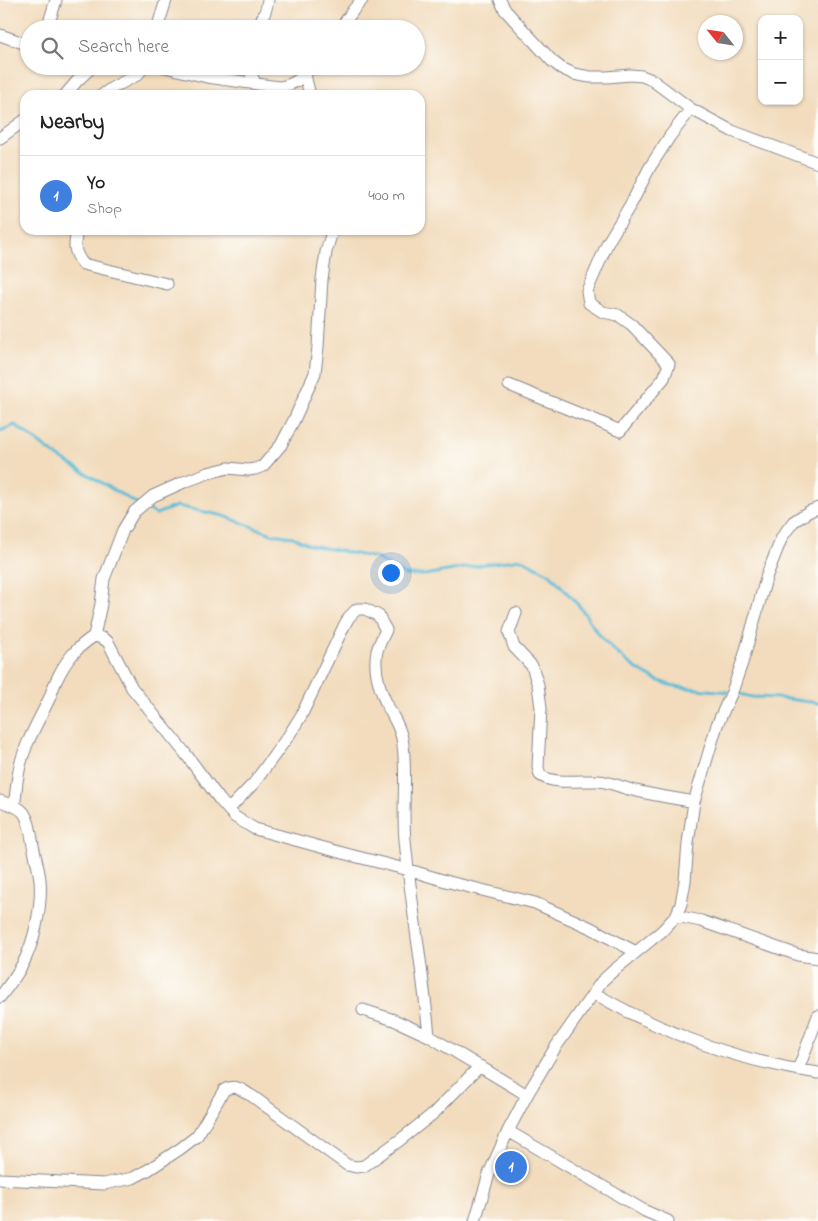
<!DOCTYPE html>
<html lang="en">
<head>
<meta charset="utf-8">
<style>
	:root { --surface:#fff; --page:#f6f6f6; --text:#222; --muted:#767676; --line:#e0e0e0; --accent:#db2777 }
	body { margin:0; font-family:"Indie Flower",sans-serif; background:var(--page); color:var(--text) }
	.controls { position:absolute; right:15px; top:15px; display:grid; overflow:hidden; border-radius:10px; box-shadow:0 1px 4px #0004 }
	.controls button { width:45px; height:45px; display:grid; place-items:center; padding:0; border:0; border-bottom:1px solid var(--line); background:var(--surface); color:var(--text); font:25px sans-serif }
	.compass { position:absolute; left:698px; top:15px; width:45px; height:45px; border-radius:50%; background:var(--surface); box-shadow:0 1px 4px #0004; rotate:300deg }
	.you { position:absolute; left:390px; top:572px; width:18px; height:18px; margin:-12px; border:4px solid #fff; border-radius:50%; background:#1a73e8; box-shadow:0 0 0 8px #1a73e833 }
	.badge { display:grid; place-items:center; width:32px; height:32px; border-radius:50%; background:var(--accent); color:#fff; font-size:16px; font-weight:700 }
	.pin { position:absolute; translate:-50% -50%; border:2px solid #fff; box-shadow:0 1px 5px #0006 }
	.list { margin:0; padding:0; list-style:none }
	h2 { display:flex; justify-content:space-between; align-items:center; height:65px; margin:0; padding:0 20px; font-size:21px }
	h2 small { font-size:16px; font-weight:400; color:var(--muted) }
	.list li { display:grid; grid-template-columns:32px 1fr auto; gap:15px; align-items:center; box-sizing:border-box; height:80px; padding:0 20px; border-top:1px solid var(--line) }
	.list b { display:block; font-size:19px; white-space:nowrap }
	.list p { margin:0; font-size:16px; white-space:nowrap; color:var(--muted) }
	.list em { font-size:16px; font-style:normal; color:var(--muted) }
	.icon { flex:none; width:28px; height:28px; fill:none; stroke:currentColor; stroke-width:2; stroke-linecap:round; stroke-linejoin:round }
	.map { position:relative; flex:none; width:818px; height:1221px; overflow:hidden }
	.search { position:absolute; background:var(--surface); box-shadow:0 1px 4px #0004; left:20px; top:20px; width:405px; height:55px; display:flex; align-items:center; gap:12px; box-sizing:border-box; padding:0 18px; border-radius:28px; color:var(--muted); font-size:19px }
	.panel { position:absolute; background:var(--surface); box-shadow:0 1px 4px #0004; left:20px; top:90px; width:405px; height:145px; border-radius:15px }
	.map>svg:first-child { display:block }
</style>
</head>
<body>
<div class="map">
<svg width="818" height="1221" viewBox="0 0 818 1221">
	<rect width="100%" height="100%" fill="#fdfcf7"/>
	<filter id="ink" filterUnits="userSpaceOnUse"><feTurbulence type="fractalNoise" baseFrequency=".02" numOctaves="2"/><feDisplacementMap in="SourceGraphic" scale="10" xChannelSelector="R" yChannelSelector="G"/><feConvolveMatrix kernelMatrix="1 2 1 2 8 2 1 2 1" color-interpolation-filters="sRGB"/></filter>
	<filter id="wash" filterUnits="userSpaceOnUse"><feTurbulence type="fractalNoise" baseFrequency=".0096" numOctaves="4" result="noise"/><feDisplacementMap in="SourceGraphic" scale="20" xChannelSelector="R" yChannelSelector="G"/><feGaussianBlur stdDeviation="1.12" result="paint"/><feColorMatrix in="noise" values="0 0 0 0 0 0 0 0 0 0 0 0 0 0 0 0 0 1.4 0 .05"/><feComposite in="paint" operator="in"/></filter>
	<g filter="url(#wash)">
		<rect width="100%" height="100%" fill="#f2dcbd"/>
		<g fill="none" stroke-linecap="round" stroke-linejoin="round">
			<!-- stream -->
			<path stroke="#5abcd8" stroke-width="3" d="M0,431l15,-6 42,31 82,49
				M145,508l11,6 21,-8 47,10 48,18 21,3 17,8 66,13 29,17h20l61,-11 35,-5 29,15 30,33
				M580,607c5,6 11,17 17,25 18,22 43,43 70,52 17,5 43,6 61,8
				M735,693l17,4 28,1 38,5"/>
		</g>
	</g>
	<g filter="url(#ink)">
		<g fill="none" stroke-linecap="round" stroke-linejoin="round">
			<!-- street casing -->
			<g stroke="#86868e" stroke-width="13">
				<path id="street" d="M500,0l5,10 11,12 36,39 9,7 13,6 16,3h17l23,-2 12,1 10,4 39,29 41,22 86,32
					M47,29l9,-29
					M157,29l9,-29
					M255,29c8,-10 11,-17 13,-29
					M340,29l14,-20 8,-9
					M0,35l29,10
					M161,66l46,11 72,10c15,-2 24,-9 33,-21
					M250,66v5l5,12
					M305,75l5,20
					M65,95l13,-15 15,-14
					M102,95l10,-7 25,-13 8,-9
					M0,138l25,-18
					M77,230c-3,15 -4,21 6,34l84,20
					M509,385l86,35 25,11 44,-53 5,-14 -37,-39 -14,-10 -15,-3 -14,-9 -2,-12 21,-49 24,-40 18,-35 20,-31 21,-27
					M516,613l-7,19 5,15 18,19 6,19 3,23 -3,59 2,8c13,10 42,5 58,6 13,1 22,6 34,9 20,5 41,8 62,12
					M94,636l7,-32 3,-25 19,-49 11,-18 19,-16 31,-14 24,-9 20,-5 20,2 7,-1 8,-3 18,-21 13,-25 21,-47 3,-26 4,-68 4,-27 5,-17 1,-5
					M0,801c8,3 19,5 24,12 7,10 7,25 10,37 2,10 5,20 6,30 2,23 -4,54 -13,75 -6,15 -17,29 -27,42
					M14,806c2,-10 2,-20 4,-30 4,-29 20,-53 32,-79 2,-6 4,-12 7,-18 9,-19 19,-31 37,-43l8,2 6,4 24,46 53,65 35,47 15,17 20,12 95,26 59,15 40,12 86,21 56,25 45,24
					M229,809l25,-26 35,-48 12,-19 43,-90 5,-9 8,-8h8l14,7 3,7 4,7c-3,6 -7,14 -9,21 -4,19 4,42 12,58 6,11 13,23 14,36 4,31 -1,63 2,95 6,65 18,130 24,196
					M676,916l25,5 97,34 20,3
					M594,993c16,9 31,18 47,25 56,27 117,46 177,55
					M363,1010l31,10 35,16 98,59
					M798,1070l20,-54
					M508,1131l137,80 23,10
					M0,1179l104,5 29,-6 15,-8 32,-21 17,-13 27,-46c13,-6 16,-1 28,6l95,69 9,2 8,-1 36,-26 34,-27 46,-47
					M475,1221l14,-47 19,-43 19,-36 28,-47 47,-67 11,-10 49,-40 14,-15 5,-12 4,-23 3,-38 6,-41 23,-77 15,-33 12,-35 23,-82 15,-38 11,-15 15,-10 10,-4"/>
			</g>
			<!-- street -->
			<use href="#street" stroke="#fff" stroke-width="11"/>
		</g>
	</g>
</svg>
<div class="controls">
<button>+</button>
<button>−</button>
</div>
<svg class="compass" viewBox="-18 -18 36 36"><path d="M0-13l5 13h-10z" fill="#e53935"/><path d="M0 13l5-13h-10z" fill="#767676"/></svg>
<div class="you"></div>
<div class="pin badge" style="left:511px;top:1167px;background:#3f7fe0">1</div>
<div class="search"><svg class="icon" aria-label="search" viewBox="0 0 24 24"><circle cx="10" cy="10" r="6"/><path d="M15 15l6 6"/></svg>Search here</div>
<section class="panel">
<h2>Nearby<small></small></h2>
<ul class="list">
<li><span class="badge" style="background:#3f7fe0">1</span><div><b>Yo</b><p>Shop</p></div><em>400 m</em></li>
</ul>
</section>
</div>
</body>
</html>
